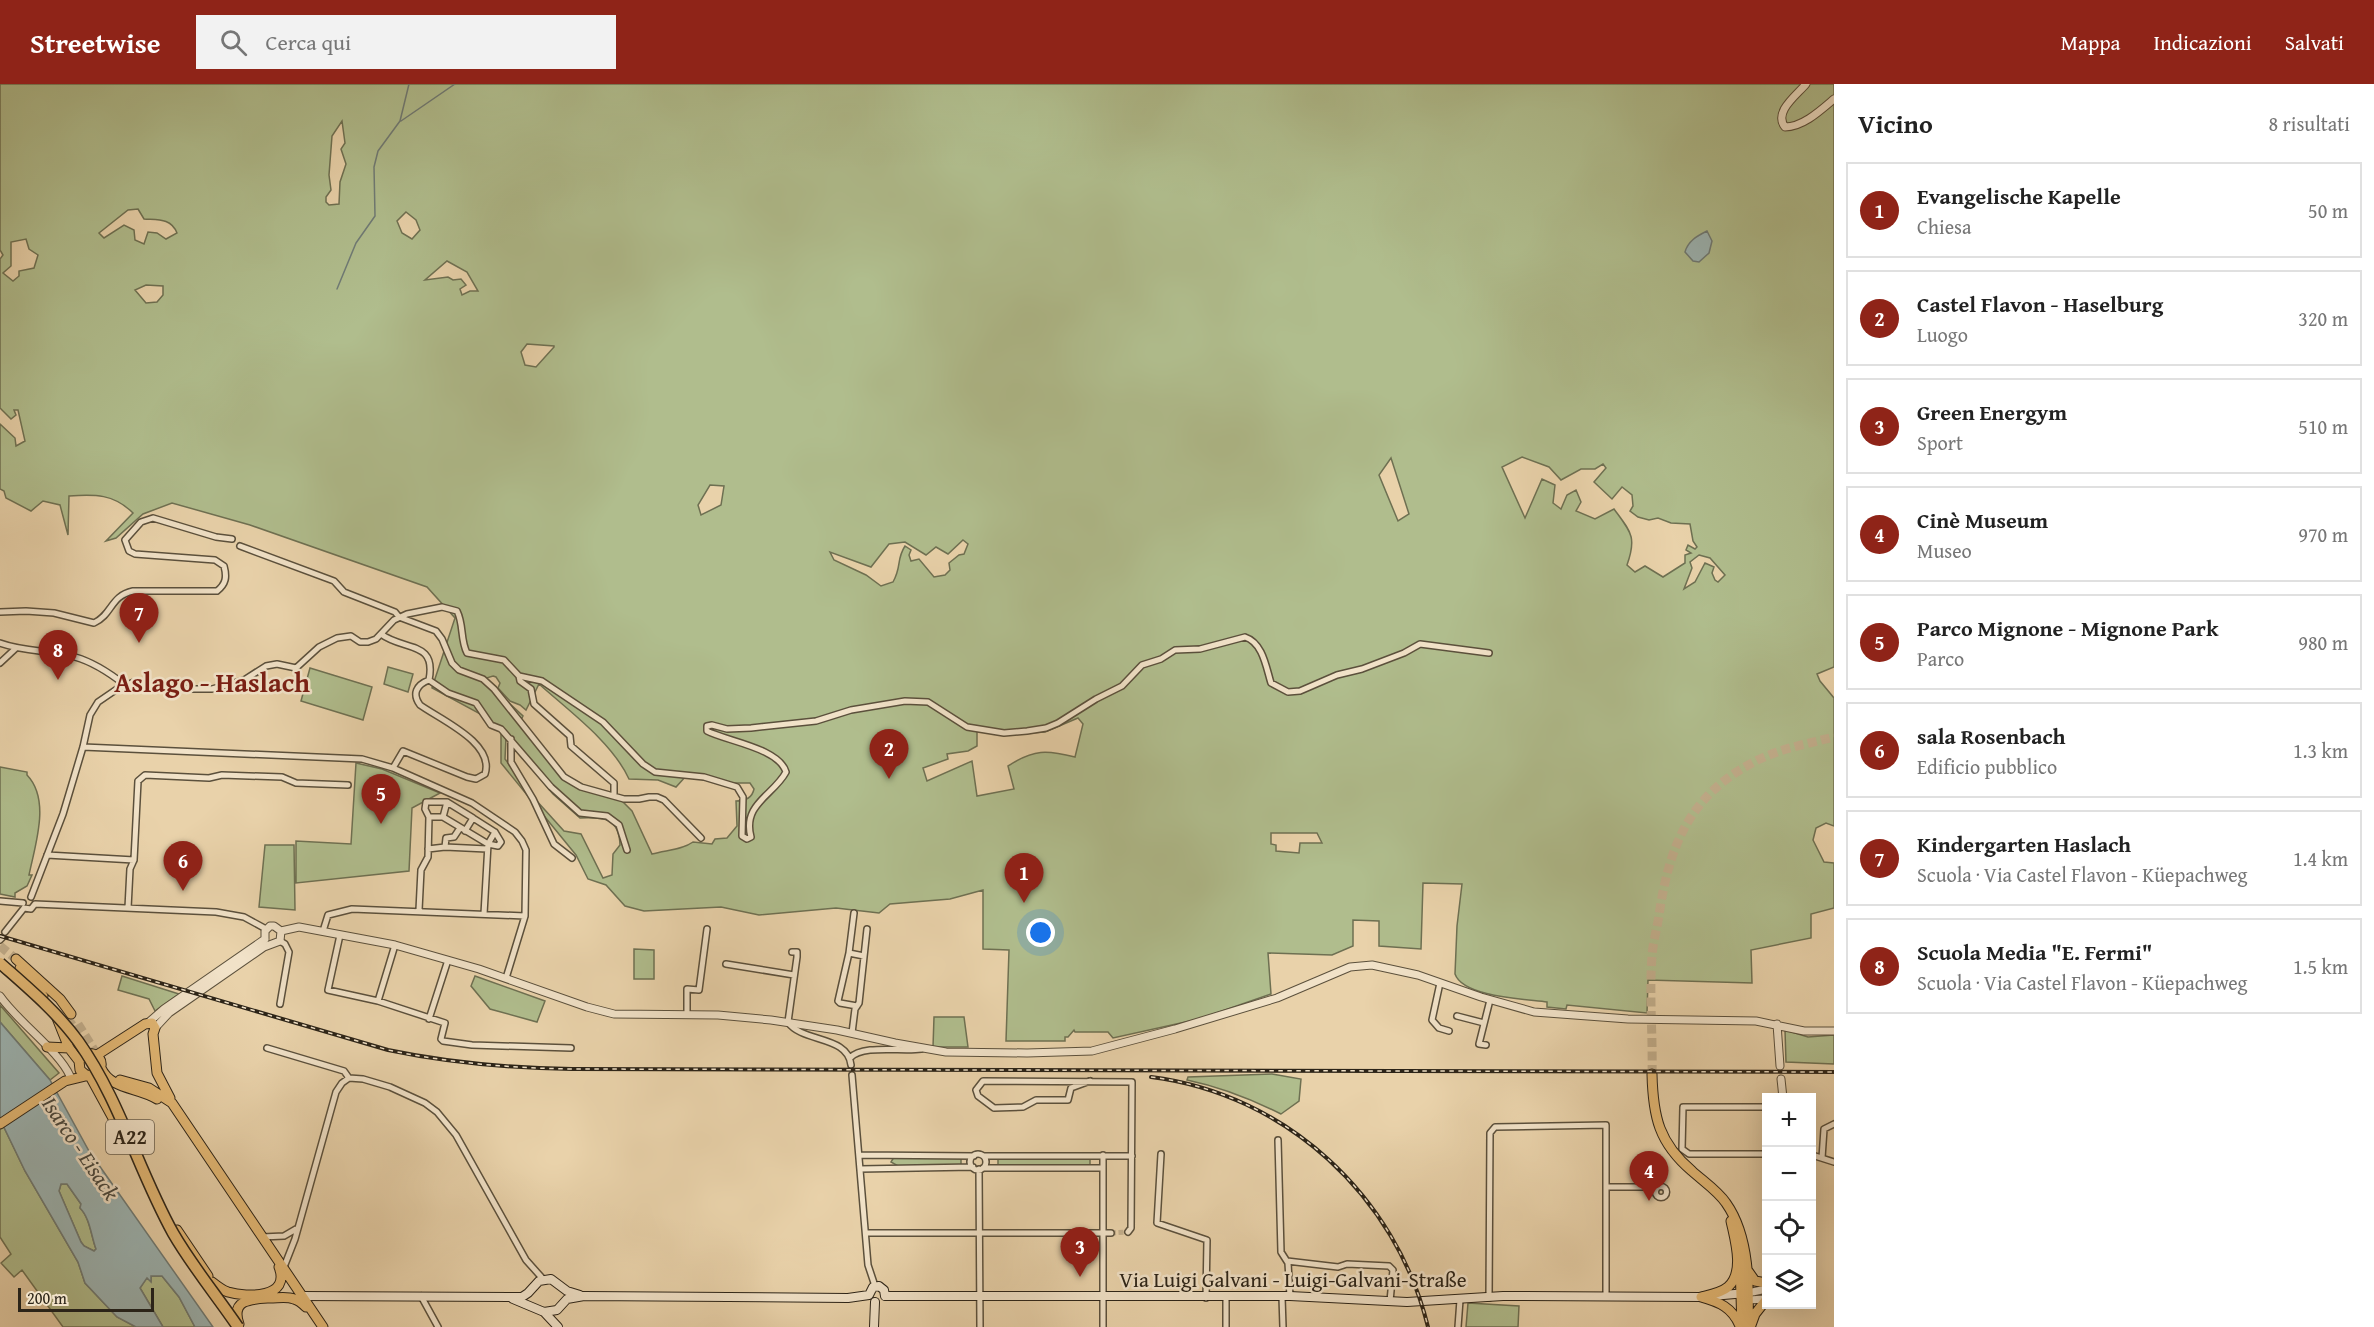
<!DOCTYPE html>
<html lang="it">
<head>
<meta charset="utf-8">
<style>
	:root { --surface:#fff; --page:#f2f2f2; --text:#222; --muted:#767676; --line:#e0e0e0; --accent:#8f2418 }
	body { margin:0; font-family:"Gentium Book Plus",serif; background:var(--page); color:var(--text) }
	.controls { position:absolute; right:18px; bottom:18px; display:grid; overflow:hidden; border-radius:0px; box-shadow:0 6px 24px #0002 }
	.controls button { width:54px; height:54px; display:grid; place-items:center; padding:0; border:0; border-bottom:2px solid var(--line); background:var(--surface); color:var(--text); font:30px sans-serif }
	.scale { position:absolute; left:18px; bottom:15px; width:136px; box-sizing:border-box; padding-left:6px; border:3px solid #2c2418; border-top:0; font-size:16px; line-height:21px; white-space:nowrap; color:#2c2418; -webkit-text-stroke:4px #f1e2c8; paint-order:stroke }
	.you { position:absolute; left:1041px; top:849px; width:21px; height:21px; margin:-15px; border:4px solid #fff; border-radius:50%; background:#1a73e8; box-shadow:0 0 0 9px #1a73e833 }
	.badge { display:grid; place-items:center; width:39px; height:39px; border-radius:50%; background:var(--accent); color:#fff; font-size:20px; font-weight:700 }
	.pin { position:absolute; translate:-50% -50px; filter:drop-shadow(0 2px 3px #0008) }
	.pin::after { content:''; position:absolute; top:32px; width:21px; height:18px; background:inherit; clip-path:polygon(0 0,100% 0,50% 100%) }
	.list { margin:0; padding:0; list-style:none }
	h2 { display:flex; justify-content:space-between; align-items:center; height:78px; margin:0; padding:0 24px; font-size:26px }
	h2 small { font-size:20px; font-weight:400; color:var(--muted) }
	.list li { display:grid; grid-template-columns:39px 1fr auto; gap:18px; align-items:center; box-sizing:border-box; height:96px; margin:0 12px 12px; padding:0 12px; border:2px solid var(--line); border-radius:0px }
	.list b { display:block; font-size:22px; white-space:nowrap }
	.list p { margin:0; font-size:20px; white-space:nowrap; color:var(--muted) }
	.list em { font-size:20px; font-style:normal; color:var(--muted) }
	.icon { flex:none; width:33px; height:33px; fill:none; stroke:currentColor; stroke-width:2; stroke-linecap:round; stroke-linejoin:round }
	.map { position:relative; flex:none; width:1834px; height:1243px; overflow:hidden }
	header { display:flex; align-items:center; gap:36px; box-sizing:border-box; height:84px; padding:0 30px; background:var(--accent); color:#fff }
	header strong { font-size:28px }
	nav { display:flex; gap:33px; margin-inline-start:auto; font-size:21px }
	.search { width:420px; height:54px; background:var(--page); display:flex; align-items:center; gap:15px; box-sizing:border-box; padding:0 21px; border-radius:0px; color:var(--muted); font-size:22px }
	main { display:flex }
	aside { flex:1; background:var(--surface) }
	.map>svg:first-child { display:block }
</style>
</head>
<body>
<header>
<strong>Streetwise</strong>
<div class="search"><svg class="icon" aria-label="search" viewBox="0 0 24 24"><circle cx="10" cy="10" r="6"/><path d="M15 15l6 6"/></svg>Cerca qui</div>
<nav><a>Mappa</a><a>Indicazioni</a><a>Salvati</a></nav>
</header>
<main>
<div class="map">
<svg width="1834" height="1243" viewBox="0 0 1834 1243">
	<rect width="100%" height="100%" fill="#e9d2aa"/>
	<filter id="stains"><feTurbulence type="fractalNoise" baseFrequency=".00333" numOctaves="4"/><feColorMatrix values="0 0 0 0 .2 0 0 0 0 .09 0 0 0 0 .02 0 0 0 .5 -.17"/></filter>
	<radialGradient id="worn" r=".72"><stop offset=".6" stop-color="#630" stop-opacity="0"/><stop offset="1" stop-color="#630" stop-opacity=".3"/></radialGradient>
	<!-- green -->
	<path fill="#b0bd8d" stroke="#6e7052" stroke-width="1.5" fill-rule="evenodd" d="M0,0h1834v583l-17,7 3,7 14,17v128l-8,-3 -10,5 -3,12 11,22 10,1v45l-23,6v24l-60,12 1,33 -104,-3 -1,33 -80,-8 -1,4 -19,-2v-5c-22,-3 -84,-5 -92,-28l2,-48 5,-42 -39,-1 -2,66 -42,-3v-25l-26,-1v26l-21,9 -64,-2 3,41 -72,25 -86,19 -5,-6h-33l-1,-2 -6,7h-3v4h-59l3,-91 -26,-1v-59l-33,9 -60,5 -11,9 -43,-5 -77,7 -38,-8 -77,4 -19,-5 -19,-21 -18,-6 -12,-24 -75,-92v-30l-15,-16 -54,-29 23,-70 -28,-31 -177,-62 -78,-22 -29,11 -27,24 -10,3 27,-28c-19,-19 -38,-19 -64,-17l-1,39 -8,-30 -17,-4 -12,10 -25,-13 -2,-7 -4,-2v-65l15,14 1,8 9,-5 -7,-31h-4l2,5 -5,4 -11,-11v-149l3,-4 -3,-5zM342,37l3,22 -4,6 5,15 -6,18 -1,22 -10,1 -3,-3v-5l5,-7 -2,-15 3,-39zM138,125l6,10c14,1 27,-1 33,14l-11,6 -9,-6 -9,-1 -4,12 -9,-4 -1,-10 -10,-5 -20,13 -5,-5 29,-23zM406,128l10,8 4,10 -8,9 -10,-6 -5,-12zM26,155l3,10 9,6 -4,13 -15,3v5l-6,5 -10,-8 8,-7v-24zM447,177l20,11 11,19h-8l-8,4 -2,-6 6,-4 -5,-6 -8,1 -5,-3 -23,3zM146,201l17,1v9l-6,7 -11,1 -11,-13zM527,260l27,2v1l-18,20 -11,-2 -4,-13zM1522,373l27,10 12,13 20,-11h14l8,-5 3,4 -12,14 18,17 10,-12 10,8 1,11 -3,5 8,6 11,3 9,-2 13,5 19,1 3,17 4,6 -2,2 -7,-4 -2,5 5,3 -6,2v8l-22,14 -18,-11 -10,6 -8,-7c10,-28 4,-33 -13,-56l-19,10 -19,-8 5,-9 -5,-12 -9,5 -6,14 -8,-6 2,-18 -13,-6 -17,39 -23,-51zM1391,374l18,56 -11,7 -19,-46zM710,401l14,1 -3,19 -20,10 -3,-10zM963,456l5,4 -4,10 -5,1 -10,8 1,7 -5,5 -11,2 -15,-18 -8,2 -2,-6 2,-5 -6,-4c-9,14 -3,20 -12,36l-12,4 -15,-11 -32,-15 -4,-8 41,15 18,-23 16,-2 21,13 10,-8 12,7zM1699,471l11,3 15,17 -7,7 -3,-2 -3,-7 2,-6 -9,-4 -10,19 -11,7 8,-21 -2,-6zM493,592l3,1 4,6 -2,5 12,13 10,4 6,5 13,-26c30,27 73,58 90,95l29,1 18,7 10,-11 33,7h31l4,6c-2,10 -10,12 -18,12l1,25 -10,12 -12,1 -3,5 -19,-2c-11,8 -27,8 -41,12l-20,-43 -16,-16 -27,-7 -24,-13 -45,-53 3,-6 -40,-37zM1078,634l5,6 -8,33c-28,-7 -41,-8 -67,9l6,23 -37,7 -5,-35 -45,20 -4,-13 25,-9 -1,-5 21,-3 9,-5v-15l26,4 42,-3zM506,653l47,57 27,24c23,-1 39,-1 40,27l-7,9 -1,21 -9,3 -22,-44 -17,-3 -29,-32 -30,-40zM1271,749h46l5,10h-22l-1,10 -23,-2v-6l-5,-1z
		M388,583l25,7 -5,18 -24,-8z
		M310,584l62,19 -9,33 -62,-19z
		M356,679l26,6 58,24 -28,15 -3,63 -113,12v-42l55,3z
		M0,683l27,5v3c24,25 8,70 2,100h3l-5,11 -12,7v4l-15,-3z
		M265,761h29l1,65 -36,-3z
		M634,865l20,1v29h-20z
		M122,892l57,18 -24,17 -6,-12 -31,-9z
		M475,892l70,25 -8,21 -47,-13 -19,-23z
		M0,921l59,68 -9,7 -50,-58z
		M934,933h30l4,30h-35z
		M1785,946l23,7 26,-2v29l-48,-2z
		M1272,990l29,5 -2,22 -18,13c-30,-15 -60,-27 -94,-34l1,-3z
		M0,1035l25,52 53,91 7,21 32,34 19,10h-73l-41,-57 -8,7 -13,-14 10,-9 -11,-17z
		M894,1073h67v9h-63l-7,-4z
		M998,1073h92v9h-92z
		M61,1100h6l14,20 -1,4c10,10 11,28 16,41l-2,2 -10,-5 -3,-4 -22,-51z
		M151,1192h11l17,21 16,30h-32l-23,-39 7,-11 4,4z
		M1468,1219l51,3 -1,21h-52z"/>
	<!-- water -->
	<path fill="#9cb5b4" stroke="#6f7b76" stroke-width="1.5" fill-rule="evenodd" d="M1707,147l5,10 -3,12 -10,9 -6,-1 -8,-9c3,-11 12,-16 22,-21z
		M0,938l50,58 39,71 124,176h-18l-16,-30 -17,-21h-11v6l-4,-4 -7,10 23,39h-27l-19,-10 -32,-34 -7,-21 -53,-91 -25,-52zM61,1100h6l14,20 -1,4c10,10 11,27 16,41l-2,2 -10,-5 -3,-4 -22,-51z"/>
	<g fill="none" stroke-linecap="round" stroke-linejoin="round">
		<!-- stream -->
		<path stroke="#6f7b76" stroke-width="1.5" d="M401,37l54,-37
			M337,205l19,-46 19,-27 -1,-49 4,-16 22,-30 9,-37"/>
		<!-- minor-tunnel -->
		<path stroke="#c3af8d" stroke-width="5" stroke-dasharray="5 2.5" stroke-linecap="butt" d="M1111,1149l17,-1"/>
		<!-- primary-tunnel -->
		<path stroke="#c3af8d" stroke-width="9" stroke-dasharray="9 4.5" stroke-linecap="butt" d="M0,862l16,13
			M67,934l11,15
			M78,940l21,34
			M1652,990c1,-39 -3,-79 0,-118 1,-14 5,-27 7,-41 10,-67 29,-118 93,-152 25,-14 55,-19 82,-26"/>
		<!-- minor casing -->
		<g stroke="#5b503c" stroke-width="8">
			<path id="minor" d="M240,462l94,35 10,11 51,20 4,5 37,14 6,8 10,24 7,7 24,9 11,10 70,88 17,10 43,12h15l10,-2h8l7,3 37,38
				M0,528l26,-1 28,2 40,10c19,-9 16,-27 39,-32h84c9,-7 10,-14 7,-25l-9,-6 -80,-6 -6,-3 -4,-11 16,-18 12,-4 63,19 16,2
				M381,550c22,17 56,6 48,46
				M0,559c25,9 50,7 75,14 18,5 36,17 50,28
				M0,579l15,-14
				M519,592l1,5 11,8 3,15 36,32 1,10 43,37v13
				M429,596l19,13 28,10 15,22 10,4 50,58 29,26 27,3 12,9 8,25
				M511,655v23l22,37 21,45 18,14
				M83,663l279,12 31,9 79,35 43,29 7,9 4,9 -1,66 -19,62
				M393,684l10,-17 64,26 9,2 9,-5c10,-31 -44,-54 -65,-69 -8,-11 -4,-20 9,-25
				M429,733l-4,-8 1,-7h21
				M443,733l4,-15 26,16
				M465,747l8,-13 22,14
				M495,748l6,10 -3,4 -10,-2z
				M445,763l42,2
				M428,765l17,-2 1,-9 8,-1 6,-9
				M47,771l87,5
				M31,813l32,-83 20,-67 7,-32 8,-13 19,-13 17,-7 56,7h22l32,-9 22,-14 11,-2 19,4 23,-21 18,-9 14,-2 9,6h8l8,-3 18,-19 13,-6 35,-7 15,4c7,14 3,28 10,42l37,7 15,16 23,5 61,41 40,42 12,8 49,5 33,10 6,10 -1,39 5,3 4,-2c-9,-33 23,-42 35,-65 -7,-24 -60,-31 -79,-41v-5l5,-1 15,4 24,-1 65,-7 35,-11 54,-9 23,1 39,25 37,6 23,-2 19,-3 12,-5 38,-24 26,-13 20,-21 19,-6 14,-9 25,-1 45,-12c18,6 21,30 26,46l17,9 12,-1 37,-16 25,-6 42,-16 16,-9 69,9
				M0,817l23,2
				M24,824l7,1 4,-5 181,8 28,5 22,12
				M128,824l2,-39 4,-9 4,-79 7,-6 64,3 13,-3 60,2 14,6 52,2
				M419,826l2,-40 7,-13 1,-40h14l45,27 -4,70
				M323,847l5,-16 24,-6 173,7
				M5,848l19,-24
				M340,851l-12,55 50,11 67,22 -4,16 2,2 29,4 99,3
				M0,856l2,-2
				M280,857l5,3 4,8 -9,52
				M792,868h5v5l-9,65c14,21 60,13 63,43
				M849,869l5,-40
				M726,880l68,11
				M1440,899l-8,37 7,8 10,3
				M378,917l17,-56
				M857,922l-17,-3 -2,-2 11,-48 15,3
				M687,931v-26l12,1 8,-61
				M1457,932l27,7
				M429,935l19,-59
				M852,949l3,-24 4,-6 8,-74
				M1486,961l-7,-1 11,-44
				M267,964l77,23 5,7
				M850,974c13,-14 52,-6 71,-9
				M852,991l16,190 7,21
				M1090,997l-19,7 -3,12h-32l-13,7 -29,1 -16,-12 -2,-6 7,-9 149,1 -1,146 -3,4
				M1766,1023h-83l-1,42 7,5h77
				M1278,1056l3,112 7,11 2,33
				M1161,1070l-4,69 50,17 -1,58
				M970 1078a8 8 0 1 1 16 0a8 8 0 1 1-16 0Z
				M859,1071l115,1
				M1103,1071v172
				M1812,1071l22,7
				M984,1072h148
				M1822,1074l2,-29 10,-5
				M983,1084h120
				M860,1085l113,-2
				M979,1085l1,158
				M1655.5 1108a5.5 5.5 0 1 1 11 0a5.5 5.5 0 1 1-11 0Z
				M1606,1103h42l8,3
				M866,1149h245
				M262,1153l22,-1 12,-7
				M1287,1177l51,6 9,-3 42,2 4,4 -3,31
				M284,1183l11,-28 41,-147 6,-9 7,-5 14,1 27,8 35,16 12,9 19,23 70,125 17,19
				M421,1212l17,31
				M1282,1213l1,30
				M1226,1214v29
				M1489,1214l1,-165 5,-6 111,-2v172
				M1458,1243l2,-27"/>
		</g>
		<!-- tertiary casing -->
		<g stroke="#5b503c" stroke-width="9">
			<path id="tertiary" d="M1806,0c-9,11 -33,28 -21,43 18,0 36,-17 49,-28
				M281,847l18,-4 96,18 84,24 108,38 27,7 104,1 53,5 66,10 58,13 51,9 81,1 65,-2 83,-22 102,-31 73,-31 22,-2 46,10 63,22 53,15 94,7 128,2 48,10h30
				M265,855v-8l5,-5h4l7,5
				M0,912c18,26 59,55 70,80
				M149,938l15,-13 101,-70
				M1777,940l3,42
				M155,944l14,-15 95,-66 16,-6 1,-10
				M1781,995l2,19
				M1748,1209l18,-4
				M1748,1216l18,-1"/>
		</g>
		<!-- secondary casing -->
		<g stroke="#2c2418" stroke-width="10">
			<path id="secondary" d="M301,1212l221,1 6,-4 11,-12 12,-2 16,12 13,4
				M885,1212h405l117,6 96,-6 198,1 45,-4
				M513,1215l31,13 14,15
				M544,1228l13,-2 10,-11 17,-3 264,2 21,-3 4,-8 6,-1 5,4 1,6
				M874,1243l1,-25"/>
		</g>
		<!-- primary casing -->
		<g stroke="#2c2418" stroke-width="11">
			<path id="primary" d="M16,875l44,40 11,15
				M20,884l23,28
				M57,934l12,30 10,13
				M47,963l22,1
				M97,971l48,-31 7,-1 3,5 -2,6 4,39 13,25
				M101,984c10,22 37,19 56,31
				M1652,990c1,43 7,69 40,97 11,10 26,20 34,32 24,34 23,84 22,124
				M90,992l36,66
				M120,996l29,8 23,15 151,224
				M0,1040l65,-43 33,-8c8,-11 0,-22 -13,-19l-6,7 1,9 7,6
				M177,1146l31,46
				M1740,1181l2,62
				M1748,1187l7,10 11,2
				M212,1198c5,4 10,8 16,10 20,6 63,6 51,-25
				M1701,1213c8,-2 20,-4 27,-10 17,-15 7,-47 3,-66
				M1701,1213c18,5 31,10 39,29
				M239,1240c-9,-25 13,-25 31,-26 8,0 17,-2 24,1 5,1 8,4 12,8
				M1751,1241l4,-11 11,-14"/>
		</g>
		<!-- minor -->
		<use href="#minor" stroke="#f1e2c8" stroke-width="5"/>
		<!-- tertiary -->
		<use href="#tertiary" stroke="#f1e2c8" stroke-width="7"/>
		<!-- secondary -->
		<use href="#secondary" stroke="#f1e2c8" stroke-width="8"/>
		<!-- primary -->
		<use href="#primary" stroke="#e4b975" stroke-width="9"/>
		<!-- rail casing -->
		<g stroke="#2c2418" stroke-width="4">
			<path id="rail" d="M0,852l388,114c62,13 121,18 184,19l1262,3
				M1151,993c135,17 245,119 277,250"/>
		</g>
		<!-- rail -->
		<use href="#rail" stroke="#f1e2c8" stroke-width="1.5" stroke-dasharray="4.5" stroke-linecap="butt"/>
		<!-- motorway-bridge casing -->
		<g stroke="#2c2418" stroke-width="13" stroke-linecap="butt">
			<path id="motorway-bridge" d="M0,879c27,24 56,48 78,78 42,59 60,129 95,192 19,33 44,63 65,94"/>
		</g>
		<!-- motorway-bridge -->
		<use href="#motorway-bridge" stroke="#e4b975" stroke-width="10"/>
	</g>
	<g text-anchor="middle" stroke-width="5" stroke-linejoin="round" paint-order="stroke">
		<!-- shield labels -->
		<rect fill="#f1e2c8" stroke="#675d4d" stroke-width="1.5" x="106" y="1036" width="48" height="34" rx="4.5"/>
		<g font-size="20" font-weight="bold" fill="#2c2418">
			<text x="130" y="1060">A22</text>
		</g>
		<!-- street labels -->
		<g font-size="21" fill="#2c2418" stroke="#f1e2c8">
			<text x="1293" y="1203">Via Luigi Galvani - Luigi-Galvani-Straße</text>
		</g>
		<!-- water labels -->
		<g font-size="22" font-style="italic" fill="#48483f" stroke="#f1e2c8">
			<text transform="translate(81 1064) rotate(56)" y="8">Isarco - Eisack</text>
		</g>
		<!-- district labels -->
		<g font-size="27" font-weight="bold" fill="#7a1f14" stroke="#f1e2c8">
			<text x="212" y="608">Aslago - Haslach</text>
		</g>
	</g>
	<rect width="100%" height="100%" filter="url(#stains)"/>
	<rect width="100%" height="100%" fill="url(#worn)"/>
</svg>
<div class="controls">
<button>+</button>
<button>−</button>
<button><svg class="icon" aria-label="locate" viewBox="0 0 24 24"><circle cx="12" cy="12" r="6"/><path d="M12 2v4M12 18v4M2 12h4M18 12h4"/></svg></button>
<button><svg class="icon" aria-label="layers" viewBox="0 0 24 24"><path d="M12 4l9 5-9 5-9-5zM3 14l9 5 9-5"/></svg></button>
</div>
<div class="scale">200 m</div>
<div class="you"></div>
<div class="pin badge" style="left:1024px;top:819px">1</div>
<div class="pin badge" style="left:889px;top:695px">2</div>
<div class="pin badge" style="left:1080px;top:1193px">3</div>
<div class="pin badge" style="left:1649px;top:1117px">4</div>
<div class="pin badge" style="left:381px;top:740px">5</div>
<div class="pin badge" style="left:183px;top:807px">6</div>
<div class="pin badge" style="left:139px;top:559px">7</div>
<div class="pin badge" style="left:58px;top:596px">8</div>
</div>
<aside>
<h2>Vicino<small>8 risultati</small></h2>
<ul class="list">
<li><span class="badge">1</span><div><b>Evangelische Kapelle</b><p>Chiesa</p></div><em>50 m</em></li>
<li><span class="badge">2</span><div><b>Castel Flavon - Haselburg</b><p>Luogo</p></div><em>320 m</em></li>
<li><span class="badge">3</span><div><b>Green Energym</b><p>Sport</p></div><em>510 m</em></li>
<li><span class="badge">4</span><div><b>Cinè Museum</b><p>Museo</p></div><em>970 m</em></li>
<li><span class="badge">5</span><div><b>Parco Mignone - Mignone Park</b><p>Parco</p></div><em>980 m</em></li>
<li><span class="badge">6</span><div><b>sala Rosenbach</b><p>Edificio pubblico</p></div><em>1.3 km</em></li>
<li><span class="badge">7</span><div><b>Kindergarten Haslach</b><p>Scuola · Via Castel Flavon - Küepachweg</p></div><em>1.4 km</em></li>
<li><span class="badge">8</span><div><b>Scuola Media &quot;E. Fermi&quot;</b><p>Scuola · Via Castel Flavon - Küepachweg</p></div><em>1.5 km</em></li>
</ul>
</aside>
</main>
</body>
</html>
